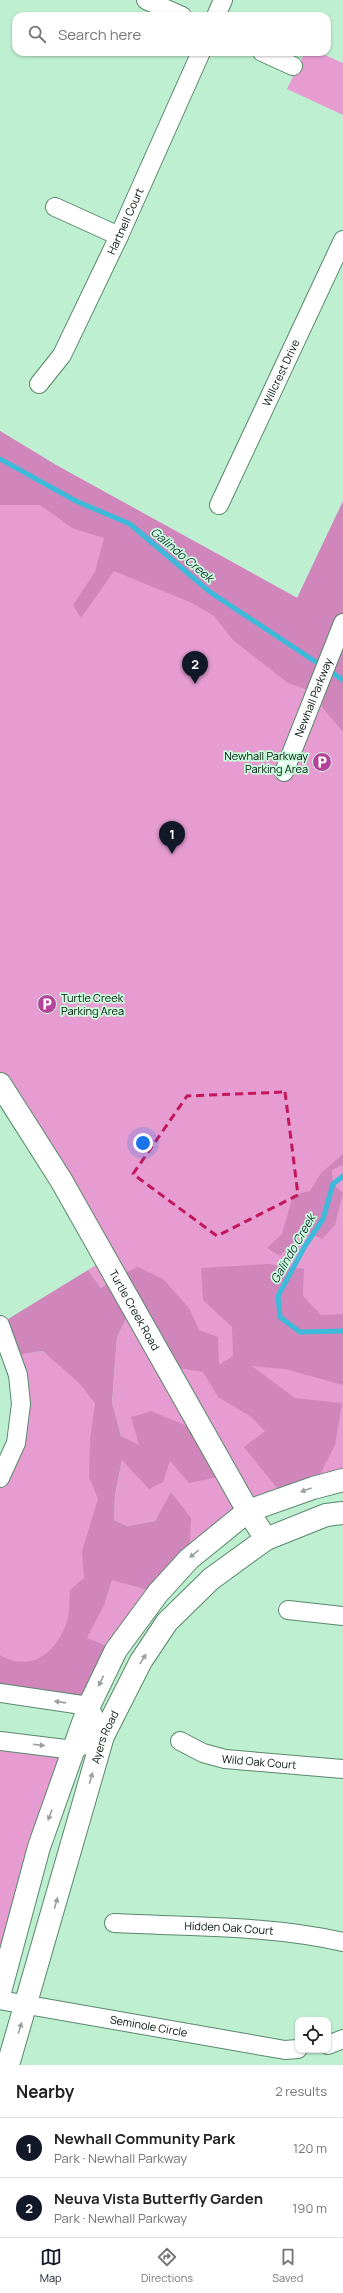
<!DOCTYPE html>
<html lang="en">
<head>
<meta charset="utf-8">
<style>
	:root { --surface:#fff; --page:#f6f6f6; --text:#222; --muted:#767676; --line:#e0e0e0; --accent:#111827 }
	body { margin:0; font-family:Manrope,sans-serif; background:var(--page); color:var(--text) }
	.controls { position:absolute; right:12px; bottom:12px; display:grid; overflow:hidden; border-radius:8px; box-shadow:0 1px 3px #0004 }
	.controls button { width:36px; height:36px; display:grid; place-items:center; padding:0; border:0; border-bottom:1px solid var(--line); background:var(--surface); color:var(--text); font:20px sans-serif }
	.you { position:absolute; left:143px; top:1143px; width:14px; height:14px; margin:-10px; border:3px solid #fff; border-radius:50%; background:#1a73e8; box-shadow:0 0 0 6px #1a73e833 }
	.badge { display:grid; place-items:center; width:26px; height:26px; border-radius:50%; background:var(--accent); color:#fff; font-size:13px; font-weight:700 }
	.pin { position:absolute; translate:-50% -33px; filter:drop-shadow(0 1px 2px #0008) }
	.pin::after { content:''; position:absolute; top:21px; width:14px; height:12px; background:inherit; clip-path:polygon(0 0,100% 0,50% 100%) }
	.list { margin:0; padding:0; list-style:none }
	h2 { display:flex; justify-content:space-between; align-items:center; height:52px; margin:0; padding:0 16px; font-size:17px }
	h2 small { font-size:13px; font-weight:400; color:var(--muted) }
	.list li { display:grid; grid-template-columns:26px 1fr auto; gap:12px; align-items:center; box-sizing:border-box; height:60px; padding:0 16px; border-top:1px solid var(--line) }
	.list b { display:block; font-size:15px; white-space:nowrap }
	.list p { margin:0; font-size:13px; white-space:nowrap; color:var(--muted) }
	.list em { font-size:13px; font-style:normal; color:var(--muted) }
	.icon { flex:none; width:22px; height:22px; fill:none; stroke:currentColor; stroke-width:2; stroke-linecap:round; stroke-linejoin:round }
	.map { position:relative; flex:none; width:343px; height:2065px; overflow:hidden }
	.search { position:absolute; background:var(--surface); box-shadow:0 1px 3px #0004; left:12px; right:12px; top:12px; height:44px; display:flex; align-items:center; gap:10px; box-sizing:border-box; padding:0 14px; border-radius:12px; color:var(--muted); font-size:15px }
	.sheet { height:172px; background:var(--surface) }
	nav { display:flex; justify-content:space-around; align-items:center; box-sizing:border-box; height:56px; border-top:1px solid var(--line); background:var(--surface); font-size:11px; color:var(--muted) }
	nav a { display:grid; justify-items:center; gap:2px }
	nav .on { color:var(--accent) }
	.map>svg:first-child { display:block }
</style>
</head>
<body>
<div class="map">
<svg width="343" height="2065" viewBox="0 0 343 2065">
	<rect width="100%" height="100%" fill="#bdefd0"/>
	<!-- green -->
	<path fill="#e69cd1" d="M305,52h13l25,11v52l-56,-26z
		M0,431l56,34 287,158v857l-30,8 -124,71 -17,-67 -17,29 -28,5 -13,-6 1,-25 7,-35h48l57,15 -88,-29 -18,-10 -9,-34 5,-65 15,-31 -17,-29 -14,11 -13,-18 17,-11 -105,-175z
		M43,1351l64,51 -2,201 7,-24 46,14 -42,57 -116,43v-215l16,-35 -5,-87z
		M0,1741l74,9 -74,242z"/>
	<!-- forest -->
	<path fill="#d085bb" d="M0,431l56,34 241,133 46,-97v231l-20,-24 -7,-15 -28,-10 -55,-43 -19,-24 -22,-13 -78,-32 -33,47 -8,-13 22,-33 9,-34 -32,-10 -32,-23h-40z
		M343,1154v13l-1,-2 -10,5 1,14 10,9 -8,32 -13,14 -18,-9 -24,26 -13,-8 15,-14 11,-39 17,-4 11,-18z
		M268,1264l36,5 -1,27 18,19 22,-1v71l-58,-16 -33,-3 43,32 47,5 -7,42 -22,43 -28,10 -41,-51 21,-16 -15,-15 -32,-19 -15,-25 -37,-6 -34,-60 -15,31 -5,65 9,34 18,9 -8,-28 20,-6 53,22 24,42 -39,8 -19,-22 -7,21 -14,7 -27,-29 -7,35 -1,25 13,6 28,-5 16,-29 20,26 -2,41 -31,34 -46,-13 -7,23 -18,35 29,12 -27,56 -89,-13v-38c30,18 56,-2 66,-31 4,-10 3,-23 4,-34l14,-12 -2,-27 16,-52 -9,-22 1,-37 5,-37 -15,-19 -37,-33 -32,5 -11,-32 88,-54 13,18 15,-11 22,-10 25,12 26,29 10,22 19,7 1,28 14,-9 -1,-29 -29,-27 -2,-32z"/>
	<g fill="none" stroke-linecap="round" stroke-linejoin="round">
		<!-- stream -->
		<path stroke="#3dbad9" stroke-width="5" d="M0,459l76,42 54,23 80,68 133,88
			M343,1176l-10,8 -10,35 -18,27 -27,50 2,21 20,15 43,-1"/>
		<!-- minor casing -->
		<g stroke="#59886c" stroke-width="20">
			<g id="minor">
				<path d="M146,0l36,16"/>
				<path d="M216,16l7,-16"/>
				<path d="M262,52l31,14"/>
				<path d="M55,207l64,29"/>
				<path id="s1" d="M39,384l23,-29 57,-119 82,-184"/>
				<path id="s2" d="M219,505l124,-265"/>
				<path id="s3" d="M284,772l59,-149"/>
				<path d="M0,1325l18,50 3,29 -5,39 -16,35"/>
				<path d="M288,1610l55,6"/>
				<path d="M0,1693l89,13 14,30 -29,14 -74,-9"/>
				<path id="s4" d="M180,1741l23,12 22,6 118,10"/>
				<path id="s5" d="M114,1923c76,4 155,2 229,19"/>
				<path id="s6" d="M0,2000l285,50 13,-1"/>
				<path d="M328,2045l15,-6"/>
			</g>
		</g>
		<!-- tertiary casing -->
		<g stroke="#59886c" stroke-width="24">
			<g id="tertiary">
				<path id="s7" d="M0,1084l61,96 187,331 18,28"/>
				<path d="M0,1992l39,-145 50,-141 27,-56 42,-57 31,-34 59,-48 65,-23 30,-8"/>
				<path id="s8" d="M8,2065l95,-329 38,-75 26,-39 44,-43 55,-40 60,-24 17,-2"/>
			</g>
		</g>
		<!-- minor -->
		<use href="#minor" stroke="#fff" stroke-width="18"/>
		<!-- tertiary -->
		<use href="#tertiary" stroke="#fff" stroke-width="22"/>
	</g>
	<!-- one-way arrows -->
	<defs><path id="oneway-solid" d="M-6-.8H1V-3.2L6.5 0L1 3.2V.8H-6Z"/></defs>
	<g fill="#9aa19d">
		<use href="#oneway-solid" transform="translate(306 1490) rotate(160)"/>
		<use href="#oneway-solid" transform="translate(194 1554) rotate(141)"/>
		<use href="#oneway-solid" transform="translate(143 1659) rotate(-59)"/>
		<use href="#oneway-solid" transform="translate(101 1681) rotate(115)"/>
		<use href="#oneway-solid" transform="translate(60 1702) rotate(-172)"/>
		<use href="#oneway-solid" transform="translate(39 1745) rotate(7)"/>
		<use href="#oneway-solid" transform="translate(91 1778) rotate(-74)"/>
		<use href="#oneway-solid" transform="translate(50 1815) rotate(110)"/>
		<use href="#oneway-solid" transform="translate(56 1903) rotate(-74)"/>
		<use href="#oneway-solid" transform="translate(20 2028) rotate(-73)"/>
	</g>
	<!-- marked area -->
	<path fill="none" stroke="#c2185b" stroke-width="3" stroke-dasharray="8 5" stroke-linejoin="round" d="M285,1092l13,103 -81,41 -84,-62 54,-78z"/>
	<!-- icons -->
	<defs>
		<g id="parking-disc" transform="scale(1)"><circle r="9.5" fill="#b5429b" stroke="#cafcdd"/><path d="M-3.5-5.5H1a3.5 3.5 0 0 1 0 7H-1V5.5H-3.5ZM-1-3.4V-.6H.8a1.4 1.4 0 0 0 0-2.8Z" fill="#fff"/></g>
	</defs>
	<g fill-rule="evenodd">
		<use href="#parking-disc" x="322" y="762"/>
		<use href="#parking-disc" x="47" y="1004"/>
	</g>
	<g text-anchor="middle" stroke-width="3.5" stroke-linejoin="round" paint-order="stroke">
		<!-- street labels -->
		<g font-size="11" fill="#021309" stroke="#cafcdd">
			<text dy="4" stroke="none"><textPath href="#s1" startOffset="185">Hartnell Court</textPath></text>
			<text dy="4" stroke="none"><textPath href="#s2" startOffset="146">Willcrest Drive</textPath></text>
			<text dy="4" stroke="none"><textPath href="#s3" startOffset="80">Newhall Parkway</textPath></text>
			<text dy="4" stroke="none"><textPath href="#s7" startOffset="263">Turtle Creek Road</textPath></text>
			<text dy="4" stroke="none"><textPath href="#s8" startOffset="342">Ayers Road</textPath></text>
			<text dy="4" stroke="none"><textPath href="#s4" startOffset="83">Wild Oak Court</textPath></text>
			<text dy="4" stroke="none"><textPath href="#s5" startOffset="115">Hidden Oak Court</textPath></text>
			<text dy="4" stroke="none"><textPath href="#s6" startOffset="151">Seminole Circle</textPath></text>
		</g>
		<!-- poi labels -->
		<g font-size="11" fill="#021309" stroke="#cafcdd" text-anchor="end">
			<text x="308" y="760">Newhall Parkway<tspan x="308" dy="13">Parking Area</tspan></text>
			<text x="61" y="1002" text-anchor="start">Turtle Creek<tspan x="61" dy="13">Parking Area</tspan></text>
		</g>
		<!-- water labels -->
		<g font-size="12" font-style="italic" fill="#1e3339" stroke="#cafcdd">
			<text transform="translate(182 555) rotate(40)" y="4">Galindo Creek</text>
			<text transform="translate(293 1249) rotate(-60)" y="4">Galindo Creek</text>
		</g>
	</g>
</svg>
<div class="controls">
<button><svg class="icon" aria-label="locate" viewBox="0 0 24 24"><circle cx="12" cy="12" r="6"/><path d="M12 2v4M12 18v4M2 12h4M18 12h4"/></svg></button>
</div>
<div class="you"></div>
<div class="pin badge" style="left:172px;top:854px">1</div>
<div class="pin badge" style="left:195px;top:684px">2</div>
<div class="search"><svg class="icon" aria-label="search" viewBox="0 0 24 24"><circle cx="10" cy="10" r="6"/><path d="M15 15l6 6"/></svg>Search here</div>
</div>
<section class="sheet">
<h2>Nearby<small>2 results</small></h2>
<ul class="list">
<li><span class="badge">1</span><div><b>Newhall Community Park</b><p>Park · Newhall Parkway</p></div><em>120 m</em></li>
<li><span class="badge">2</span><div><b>Neuva Vista Butterfly Garden</b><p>Park · Newhall Parkway</p></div><em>190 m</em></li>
</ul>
</section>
<nav>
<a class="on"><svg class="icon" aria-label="map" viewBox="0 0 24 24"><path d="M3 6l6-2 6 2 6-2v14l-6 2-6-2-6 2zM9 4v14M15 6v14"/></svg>Map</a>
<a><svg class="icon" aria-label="directions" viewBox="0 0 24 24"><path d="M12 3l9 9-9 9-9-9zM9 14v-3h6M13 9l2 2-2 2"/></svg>Directions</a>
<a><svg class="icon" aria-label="saved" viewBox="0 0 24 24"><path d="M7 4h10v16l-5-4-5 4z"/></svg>Saved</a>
</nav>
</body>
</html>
